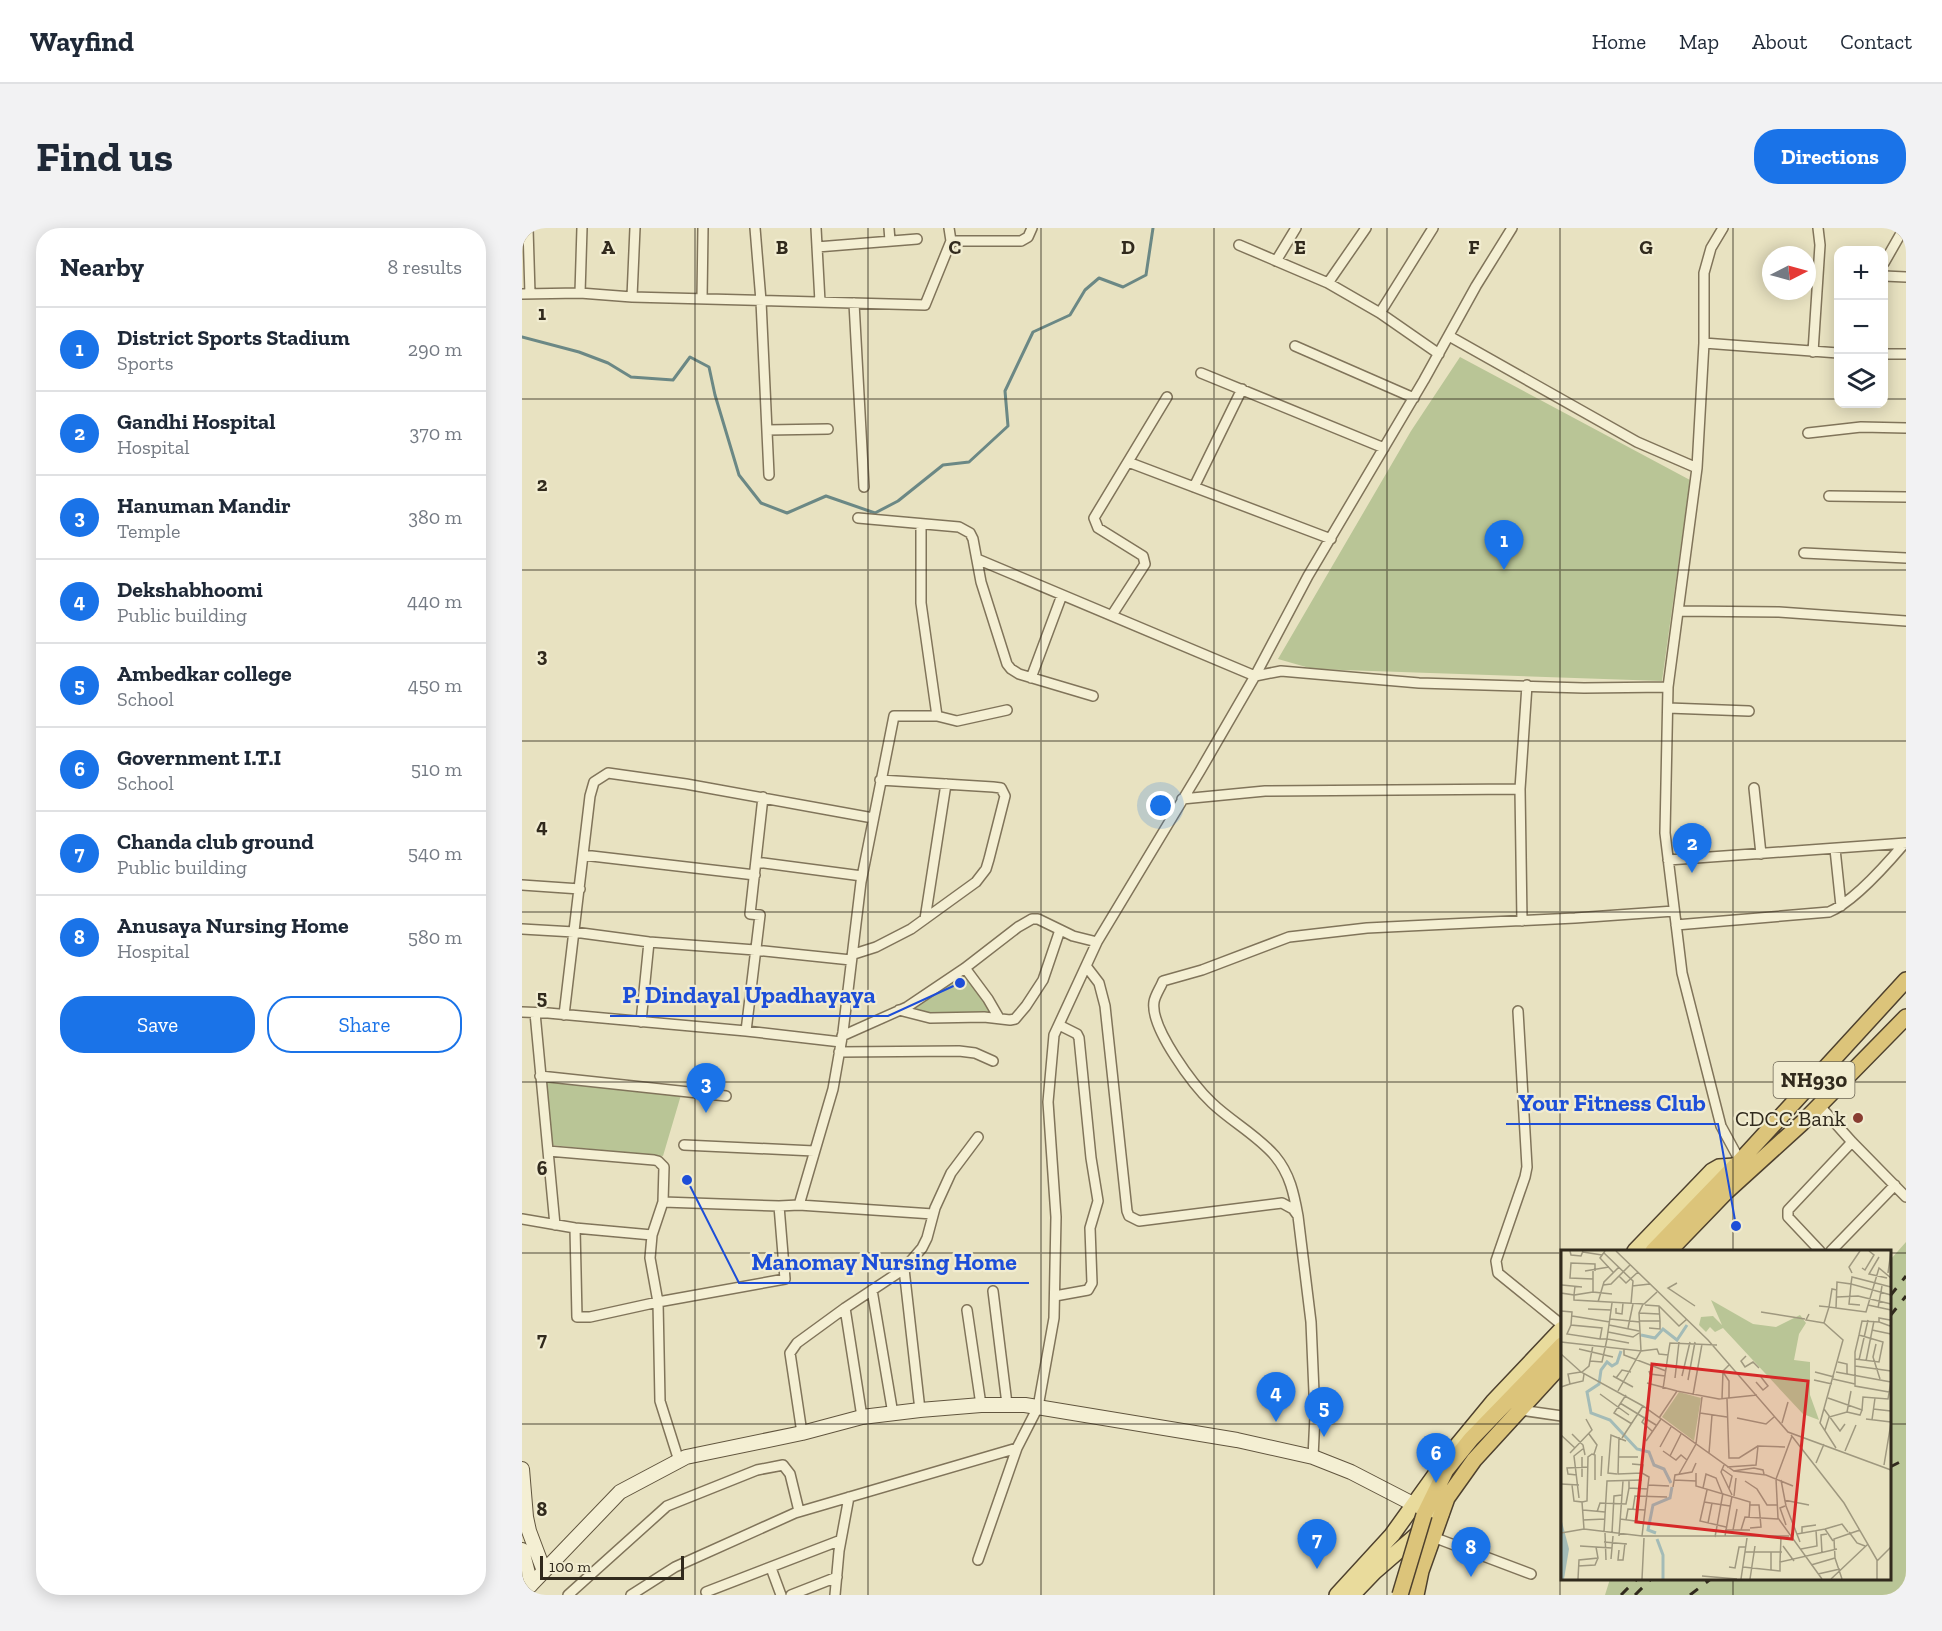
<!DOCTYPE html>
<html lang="en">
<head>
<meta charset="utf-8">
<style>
	:root { --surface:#fff; --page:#f2f2f3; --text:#1f2937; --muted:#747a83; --line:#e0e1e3; --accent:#1a73e8 }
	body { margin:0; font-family:"Zilla Slab",serif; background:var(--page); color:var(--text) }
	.controls { position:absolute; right:18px; top:18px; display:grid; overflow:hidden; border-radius:12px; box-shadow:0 3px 15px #0003 }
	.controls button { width:54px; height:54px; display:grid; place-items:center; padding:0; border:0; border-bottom:2px solid var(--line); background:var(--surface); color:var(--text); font:30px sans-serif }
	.compass { position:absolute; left:1240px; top:18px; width:54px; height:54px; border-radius:50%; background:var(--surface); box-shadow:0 3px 15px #0003; rotate:84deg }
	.scale { position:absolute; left:18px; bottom:15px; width:144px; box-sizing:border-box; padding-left:6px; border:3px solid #312a1d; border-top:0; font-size:16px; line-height:21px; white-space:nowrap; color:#312a1d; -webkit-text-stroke:4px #f1ecd0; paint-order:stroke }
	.you { position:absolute; left:639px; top:578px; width:21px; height:21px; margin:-15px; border:4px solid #fff; border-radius:50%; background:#1a73e8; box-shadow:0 0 0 9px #1a73e833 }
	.badge { display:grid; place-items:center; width:39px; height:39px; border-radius:50%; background:var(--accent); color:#fff; font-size:20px; font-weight:700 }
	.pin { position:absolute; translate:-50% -50px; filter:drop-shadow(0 2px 3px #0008) }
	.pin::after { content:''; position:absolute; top:32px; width:21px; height:18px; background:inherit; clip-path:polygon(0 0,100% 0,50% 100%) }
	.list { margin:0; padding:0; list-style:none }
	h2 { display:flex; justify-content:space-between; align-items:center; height:78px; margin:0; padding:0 24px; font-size:26px }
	h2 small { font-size:20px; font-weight:400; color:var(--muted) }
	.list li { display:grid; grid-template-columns:39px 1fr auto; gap:18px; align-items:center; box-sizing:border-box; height:84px; padding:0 24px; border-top:2px solid var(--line) }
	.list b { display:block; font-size:22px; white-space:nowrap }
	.list p { margin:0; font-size:20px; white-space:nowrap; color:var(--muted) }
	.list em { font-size:20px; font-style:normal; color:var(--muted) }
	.actions { display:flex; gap:12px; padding:18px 24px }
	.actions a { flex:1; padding:14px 0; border:2px solid var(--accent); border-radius:24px; text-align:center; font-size:21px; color:var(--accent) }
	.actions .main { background:var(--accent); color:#fff }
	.icon { flex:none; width:33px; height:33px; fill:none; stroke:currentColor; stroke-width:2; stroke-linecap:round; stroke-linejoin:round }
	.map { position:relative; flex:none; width:1384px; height:1367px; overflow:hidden; border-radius:24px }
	header { display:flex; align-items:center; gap:36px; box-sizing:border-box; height:84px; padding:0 30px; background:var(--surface); border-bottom:2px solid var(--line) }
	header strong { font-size:28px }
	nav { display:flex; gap:33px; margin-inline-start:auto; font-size:21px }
	.intro { display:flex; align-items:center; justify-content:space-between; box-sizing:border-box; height:144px; padding:0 36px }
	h1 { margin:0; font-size:42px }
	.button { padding:15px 27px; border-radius:24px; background:var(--accent); color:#fff; font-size:21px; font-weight:700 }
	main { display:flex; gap:36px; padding:0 36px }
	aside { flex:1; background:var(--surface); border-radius:24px; box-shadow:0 3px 15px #0003 }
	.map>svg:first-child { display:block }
</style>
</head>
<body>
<header>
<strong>Wayfind</strong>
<nav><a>Home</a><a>Map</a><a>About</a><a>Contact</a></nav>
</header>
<div class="intro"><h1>Find us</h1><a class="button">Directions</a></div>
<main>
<aside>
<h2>Nearby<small>8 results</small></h2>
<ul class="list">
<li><span class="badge">1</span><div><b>District Sports Stadium</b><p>Sports</p></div><em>290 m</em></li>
<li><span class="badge">2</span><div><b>Gandhi Hospital</b><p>Hospital</p></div><em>370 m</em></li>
<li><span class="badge">3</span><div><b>Hanuman Mandir</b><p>Temple</p></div><em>380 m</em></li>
<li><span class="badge">4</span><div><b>Dekshabhoomi</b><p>Public building</p></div><em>440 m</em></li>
<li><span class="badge">5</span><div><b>Ambedkar college</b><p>School</p></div><em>450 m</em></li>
<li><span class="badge">6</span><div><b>Government I.T.I</b><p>School</p></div><em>510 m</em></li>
<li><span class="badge">7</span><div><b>Chanda club ground</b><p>Public building</p></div><em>540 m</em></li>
<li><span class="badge">8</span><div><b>Anusaya Nursing Home</b><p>Hospital</p></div><em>580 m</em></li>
</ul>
<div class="actions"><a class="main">Save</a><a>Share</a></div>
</aside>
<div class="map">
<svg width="1384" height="1367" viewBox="0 0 1384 1367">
	<rect width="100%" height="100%" fill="#e8e2c1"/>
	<!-- green -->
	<path fill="#b9c596" d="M938,129l230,123 -28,201 -349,-12 -35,-10 133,-228z
		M442,744l18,23 11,19 -65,1 -21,-5z
		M22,851l137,16 -18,61 -112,-11z
		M1384,1014v353h-301l5,-16 280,-1v-318z"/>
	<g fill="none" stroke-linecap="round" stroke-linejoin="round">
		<!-- stream -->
		<path stroke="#6b8885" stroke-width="3" d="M0,109l57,15 29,11 23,14 42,3 17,-23 19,10 6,28 24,80 22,28 26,10 39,-17 49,17 23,-12 45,-36 26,-3 39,-36 -3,-35 28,-59 37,-17 15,-25 14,-12 24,9 23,-12 7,-47"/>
		<!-- minor casing -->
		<g stroke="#80745a" stroke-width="12">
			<path id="minor" d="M6,0l2,66
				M233,0l6,73 8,174
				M294,0l4,74
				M367,0l1,13
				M429,13h70l7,-4 4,-9
				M717,17l89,38 52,30 59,41
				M295,19l100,-8
				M754,33l20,-33
				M1362,35l20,-35
				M1362,48l22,1
				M806,55l38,-55
				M58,65l2,-65
				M0,66l58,-1 52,4 293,8 26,-64 -2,-13
				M110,69l3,-69
				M180,71l1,-71
				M332,75l10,184
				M858,85l53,-85
				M927,108l188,106 60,26 -29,219 -3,146 17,140 39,153 19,35
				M1182,115l134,10
				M773,118l119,52
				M1291,124l7,-107 -2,-17
				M1362,126h22
				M679,145l183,75
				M245,202l61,-1
				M1286,205l53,-6 45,1
				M606,234l203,77
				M1175,240l7,-125v-70l7,-25 12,-20
				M672,259l48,-98
				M1307,268l77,1
				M336,290l101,9 11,6 3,6 8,43 26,82 4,5 8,5 74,22
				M399,296v79l16,113
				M1282,325l102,5
				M455,331l278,117 26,-5 138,12 165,5 84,-1
				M1156,383l101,1 127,9
				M590,387l33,-51 -2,-8 -45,-28 -4,-10 73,-121
				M509,450l31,-83
				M1146,480l81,3
				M1232,560l7,66
				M660,571l83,-8 255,-2
				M1313,621l6,57
				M61,627l172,20
				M1146,632l238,-17
				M234,634l106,14
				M0,657l58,4
				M403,691l21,-135
				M1000,693l-2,-132 7,-104
				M1154,697l153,-13c25,-10 58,-48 75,-68
				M0,701l52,3 75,10 106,8 96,10
				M332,726l22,-7 35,-18 65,-47 10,-13 3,-10 16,-63 -4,-8 -8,-1 -113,-7
				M564,738l13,17 6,23 22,205 2,5 10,5 143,-18 11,6 5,7 13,106 4,94 -2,41
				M443,740l23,31 11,19
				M377,782l31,8 54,-1 26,3 5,-1 11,-13 17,-26 17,-50
				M996,783l9,156 -2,10 -27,78 -2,6 2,12 64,52
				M0,784l26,1 198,18 95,11
				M13,785l20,212
				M42,787l26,-219 4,-14 14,-9 78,11 187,34
				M119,794l8,-80
				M224,803l14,-116 -10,-1 13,-117
				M320,808l65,-29 58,-39 53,-41 14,-8h6l35,17 24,6
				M317,824l120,-1 16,2 18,8
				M18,848l186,20
				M1297,877l33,37 54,55
				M162,917l130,6
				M26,923l106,9 4,1 6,6 -1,35 -11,33 -2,23 8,44 2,99 19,60
				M141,974l116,4 20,-1 34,-116 10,-57 18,-150 33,-166h43l20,5 50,-11
				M277,977l134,9
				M776,988c-4,-22 -8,-42 -23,-60 -18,-21 -43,-34 -63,-53 -18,-17 -62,-75 -58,-101 1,-7 7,-15 9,-21l39,-11 87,-33 78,-9 208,-10 99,-7
				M0,991l53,9 77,7
				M53,1000l2,89h13l68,-15 127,-23 -6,-73
				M1298,1023l-32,-34v-7l64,-68
				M1309,1023l64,-66
				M382,1041l16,141
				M350,1062l21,124
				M471,1063l14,113
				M533,1068l33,-6 4,-7 -2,-55 8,-27 -7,-43 -12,-120 -2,-4 -18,-9
				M323,1080l17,109
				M445,1082l14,95
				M998,1182l42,6
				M280,1205l-12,-80 7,-10 48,-35 59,-39 18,-21 5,-10 8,-30 16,-35 27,-36
				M911,1309l98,37
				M456,1332l39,-112 21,-41 16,-89 2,-101 -8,-115 6,-67 43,-93 103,-171 55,-95 53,-100 116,-196 52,-94 36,-58
				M249,1340l10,27
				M184,1364l135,-52
				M46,1367l99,-89 90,-36 26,-5 7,9 9,37
				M109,1367l44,-28 120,-54 222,-65
				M269,1367l46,-18
				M313,1367l4,-44 10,-54"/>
		</g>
		<!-- secondary casing -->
		<g stroke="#61553e" stroke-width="16">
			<path id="secondary" d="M0,1241l4,48 3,14 15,40
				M0,1322l9,35
				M0,1366l98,-102 66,-35 116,-24 60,-16 58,-7 61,-5h44l212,35 76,17 38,15 62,32"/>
		</g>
		<!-- primary casing -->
		<g stroke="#4e412e" stroke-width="18">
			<path id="primary" d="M1113,1023l77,-80 7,-4 16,-1
				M815,1367l55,-60 59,-82 42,-51 69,-73
				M830,1367l22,-23 67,-58"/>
		</g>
		<!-- trunk casing -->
		<g stroke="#4e412e" stroke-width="18">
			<path id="trunk" d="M1131,1023l87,-90 166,-181
				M1147,1023l57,-59 76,-69 104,-106
				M902,1287l22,-45 25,-31 91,-94
				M894,1367l5,-24 26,-73 27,-38 88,-96"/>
		</g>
		<!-- minor -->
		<use href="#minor" stroke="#f4efd3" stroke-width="9"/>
		<!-- secondary -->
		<use href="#secondary" stroke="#f4efd3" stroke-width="14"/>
		<!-- primary -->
		<use href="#primary" stroke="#e9db9c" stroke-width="15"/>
		<!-- trunk -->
		<use href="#trunk" stroke="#dcc47a" stroke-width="15"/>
		<!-- rail -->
		<path stroke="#312a1d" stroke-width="3" stroke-dasharray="10 10" stroke-linecap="butt" d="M1368,1068l16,-20
			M1368,1088l16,-20
			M1368,1239l16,-8
			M1099,1367l17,-17
			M1113,1367l17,-17
			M1168,1367l22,-17"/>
		<!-- trunk-bridge casing -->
		<g stroke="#4e412e" stroke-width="18" stroke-linecap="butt">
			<path id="trunk-bridge" d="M878,1367l24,-80"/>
		</g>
		<!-- trunk-bridge -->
		<use href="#trunk-bridge" stroke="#dcc47a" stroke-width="15"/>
	</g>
	<!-- grid -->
	<path fill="none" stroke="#312a1d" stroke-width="1.5" stroke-opacity="0.55" d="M173,0v1367M346,0v1367M519,0v1367M692,0v1367M865,0v1367M1038,0v1367M1211,0v1023M0,171h1316M1362,171h22M0,342h1384M0,513h1384M0,684h1384M0,854h1384M0,1025h1040M1368,1025h16M0,1196h1040M1368,1196h16M1211,1350v17"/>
	<!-- markers -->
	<circle fill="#883d31" stroke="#f1ecd0" stroke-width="2" cx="1336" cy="890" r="6"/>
	<g text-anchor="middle" stroke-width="4.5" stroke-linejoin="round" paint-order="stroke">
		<!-- shield labels -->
		<rect fill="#f1ecd0" stroke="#6b6453" stroke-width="1.5" x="1251.5" y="834" width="81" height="36" rx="4.5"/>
		<g font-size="21" font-weight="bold" fill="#312a1d">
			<text x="1292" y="859">NH930</text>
		</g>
		<!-- poi labels -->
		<g font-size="22" fill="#312a1d" stroke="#f1ecd0" text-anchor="end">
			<text x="1324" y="898">CDCC Bank</text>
		</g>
	</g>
	<!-- overview -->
	<g transform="translate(1039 1022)">
		<rect width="330" height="330" fill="#e8e2c1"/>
		<path d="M150,50l42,24 23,3 24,-12 6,8 -7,11 -5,26 16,2v33l9,25 -16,-6 -80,-86 -8,4 -5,-5 -4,5 -7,-7 2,-8 12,-1 9,9zM118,142l22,6 -7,43 -32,-24z" fill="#b9c596"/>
		<path d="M0,268l8,31 -5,30h-3z" fill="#a3bbb7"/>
		<path fill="none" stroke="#a3bbb7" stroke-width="3" d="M80,85l14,3 8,-9 14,11 10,-15M60,101l-4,12 -5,3 -5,-4 -6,8 -2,14 -12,8 4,21 19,7 27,29 12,3 5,13 10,4 7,14M95,283l-8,-3 5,-25 17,-7 2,-11M96,289l6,16v24"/>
		<path fill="none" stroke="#9f987f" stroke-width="1.5" d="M9,1l1,4 10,1 2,-5M44,1l-5,7 13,14M55,1l92,89 80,92 103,38M22,2l19,3M43,3l29,28 -2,23M318,7l-10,17 18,4M0,10v33l13,2v5l70,4 13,-12M301,18l3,2 9,-15 -5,-4M24,21l24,-4M32,21v21l19,2M291,23l-3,-6 11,-16M327,23l3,-22M58,26l7,7 12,-11M32,29l-23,-1 1,-15 24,1v7M116,33l-9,5 27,18M1,35l20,2M42,35l8,-1 19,-19M14,36l-1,9 19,-3M71,36l18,-2M330,37l-39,-10 -1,7 40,11M276,47l21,-1 33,8M37,52l6,-20 15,-15M51,53l-5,36 22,4M84,55l14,1 20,20 8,-7M307,55l23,5M258,56l10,1 3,-18 5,1M55,58v5l6,1 1,-11M275,58l30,4 13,-44 12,10M317,58l4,-22M27,59l23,1M0,61l11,1 -1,13 31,3 -2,11h7l-5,23 -12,-1M200,62l44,7M78,63l20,1M248,64l-3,6 18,3M11,66l38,6M49,69l30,3M329,70l-11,-2v4l11,4M79,71h20l-1,-15M10,75l-4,9 33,5M48,75l30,6M67,78l5,-24M88,78l11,1v-8M311,80l19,4M47,82l25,5 6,-4M298,85l3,-14 17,1M0,92l80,9 -2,-38 4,-9M315,94l-3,13 7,22M18,99l34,8M63,99v6l42,16M0,104l20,18 62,34 91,65 32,4 27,11M185,106l-5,5 4,6 8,-5 6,6M294,109l24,3 4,-20 -24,-7 -4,17v34l34,6M298,110l9,-40M305,111l8,-40M277,112l9,2v10M294,116l36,5M88,121l1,3 15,2M21,122l7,-6 4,-21M162,122l6,9v18M254,122l19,5M275,122l55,10M52,126l20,11M121,126l8,-34M55,128l6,-8 9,2M114,128l4,-36M272,129l22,5M127,130l7,-38M253,130l18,4M195,132l7,8 5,-4 -7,-9M86,133l30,8M9,134l13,-3 1,-7M0,137l9,-3 -2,-10 13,-2M102,139l5,-34M57,141l23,-40 16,-2 2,5 9,1 2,-12 47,2M39,144l29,21M65,145l-12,18 18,11M132,145l9,-51M267,148l34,12 1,-13 25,2 3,-18M161,149l1,-28 7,-7M166,149l2,59h10l19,-12M59,153l36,22M263,159l16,22 5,-7M312,159l18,2M286,162l4,-21M139,163l27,4M84,167l-3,5 10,9M98,168l18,-27 42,8 38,-4M176,168l29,6 8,-7M305,169l25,3M311,170l3,-22M221,173l6,-21M264,180l4,-13 18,-5 13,3 2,-5M11,184l11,11 2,10M28,184l8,11 -3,9M0,185l14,13M230,185l53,68 33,57v19M231,186l-16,43 2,39 44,61M58,187l-1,37 24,-1 7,4 -7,59M61,188l21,-32M85,191l15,-22M99,197l11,-20M275,198l-16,-25 23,-83 -19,-17 5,-16 7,1 1,-26 14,2 -2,20 11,1M102,201l13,9 5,-5 6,5M284,201l11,-26M9,203l22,-23 -6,-11M148,203l3,-38M109,206l11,-22M57,207h20M255,213l8,-19M71,214l11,1 -1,8M163,215l-3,7 11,23M323,215l7,-42M166,217l29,-2 2,-19 27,1M161,219l10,7 -3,13M172,221l21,-3 9,2 1,4M135,223v13l54,16 -1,16M56,224l-9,-1 3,-38 15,6M118,224l17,-30 6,-47M16,225l-9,-1 -1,-6 21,-1M40,226l1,-20M21,227v-20M113,230l22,1M220,230l5,26 14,36M68,231v7l19,1M184,231l12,8 10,16h10M0,234l18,1M11,235l2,16 8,1 2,27M87,235l21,1M112,237l2,-12 17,-3 4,-9M142,238l3,-14 10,4 6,15M146,240l-7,31 26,6M173,246l2,-18M18,248l-5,-42 10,-8M223,250l25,5M21,252l5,-1 1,-44 4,-3 3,1v25M143,252l26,4M189,255h9l2,22 -11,1M224,256l-5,2 6,17M72,259l2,-13 32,1M22,260l22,2M36,262l3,-9 26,1 3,-16M59,269l23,3M22,270l22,-1M65,270l2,-11 17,1M147,273l4,-20M264,279l17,-5 6,8M164,280h25M172,280l4,-21M180,280l4,-13 33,2M43,282l3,-51 35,-1M288,282l8,11 8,3M0,283l23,-4 58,7h147M44,283l1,27M51,283l2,-37 8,-1M241,283v-6l14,-2M236,284l28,-5 8,12M58,286l4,-55M164,286l7,-40M154,287l8,-44M43,292l23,2M19,296l32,2M222,296l11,15M240,299l16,-3 -1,-16M58,300l-1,10h5l2,-17M184,302h37M210,302v19M261,303l-1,-18 6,-1M50,309l2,-23M316,311l14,-14M219,312l1,-25M250,315l24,-7M17,316l17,-1 3,-7M168,317l6,1 4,-21h7M182,317l37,4v-9l57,-13M257,324l22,-5M141,326l35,3M17,329l1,-19 19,-2 -2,-11M81,329l2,-41M180,329l6,-41M189,329l5,-33M270,329l37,-35M281,329l-7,-21 -1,-19 26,-9"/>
		<path fill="#d62828" fill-opacity="0.15" stroke="#d62828" stroke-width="3" d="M91,114l156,17 -16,158 -156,-17z"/>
		<rect width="330" height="330" fill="none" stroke="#312a1d" stroke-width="3"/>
	</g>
	<g font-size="20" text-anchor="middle" font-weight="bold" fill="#312a1d" stroke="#f1ecd0" stroke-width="4.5" stroke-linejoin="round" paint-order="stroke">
		<text x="86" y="26">A</text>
		<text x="260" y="26">B</text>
		<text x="433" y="26">C</text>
		<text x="606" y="26">D</text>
		<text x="778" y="26">E</text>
		<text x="952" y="26">F</text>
		<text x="1124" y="26">G</text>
		<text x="20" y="92">1</text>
		<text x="20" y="263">2</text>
		<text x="20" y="434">3</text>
		<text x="20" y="605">4</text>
		<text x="20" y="776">5</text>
		<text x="20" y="947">6</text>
		<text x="20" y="1118">7</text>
		<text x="20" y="1288">8</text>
	</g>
	<!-- callouts -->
	<path fill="none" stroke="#1d4ed8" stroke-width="2" d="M438 755L366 788H88M1214 998L1196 896H984M165 952L217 1055H507"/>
	<g fill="#1d4ed8" stroke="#f1ecd0" stroke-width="2">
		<circle cx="438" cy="755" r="6"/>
		<circle cx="1214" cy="998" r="6"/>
		<circle cx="165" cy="952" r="6"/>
	</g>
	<g font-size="24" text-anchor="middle" font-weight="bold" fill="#1d4ed8" stroke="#f1ecd0" stroke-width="4.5" stroke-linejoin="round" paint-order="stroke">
		<text x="227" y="775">P. Dindayal Upadhayaya</text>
		<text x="1090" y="883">Your Fitness Club</text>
		<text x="362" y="1042">Manomay Nursing Home</text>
	</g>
</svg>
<div class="controls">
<button>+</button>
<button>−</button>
<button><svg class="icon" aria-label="layers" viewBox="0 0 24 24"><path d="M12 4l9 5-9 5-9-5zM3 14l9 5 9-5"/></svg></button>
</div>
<svg class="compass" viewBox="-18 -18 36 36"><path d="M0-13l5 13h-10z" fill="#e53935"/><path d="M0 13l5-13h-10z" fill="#747a83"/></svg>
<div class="scale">100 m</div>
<div class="you"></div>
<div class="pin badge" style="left:982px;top:342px">1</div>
<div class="pin badge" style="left:1170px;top:645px">2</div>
<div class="pin badge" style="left:184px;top:885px">3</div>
<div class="pin badge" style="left:754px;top:1194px">4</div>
<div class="pin badge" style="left:802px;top:1209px">5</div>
<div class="pin badge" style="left:914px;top:1255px">6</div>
<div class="pin badge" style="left:795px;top:1341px">7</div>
<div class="pin badge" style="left:949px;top:1349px">8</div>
</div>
</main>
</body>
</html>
